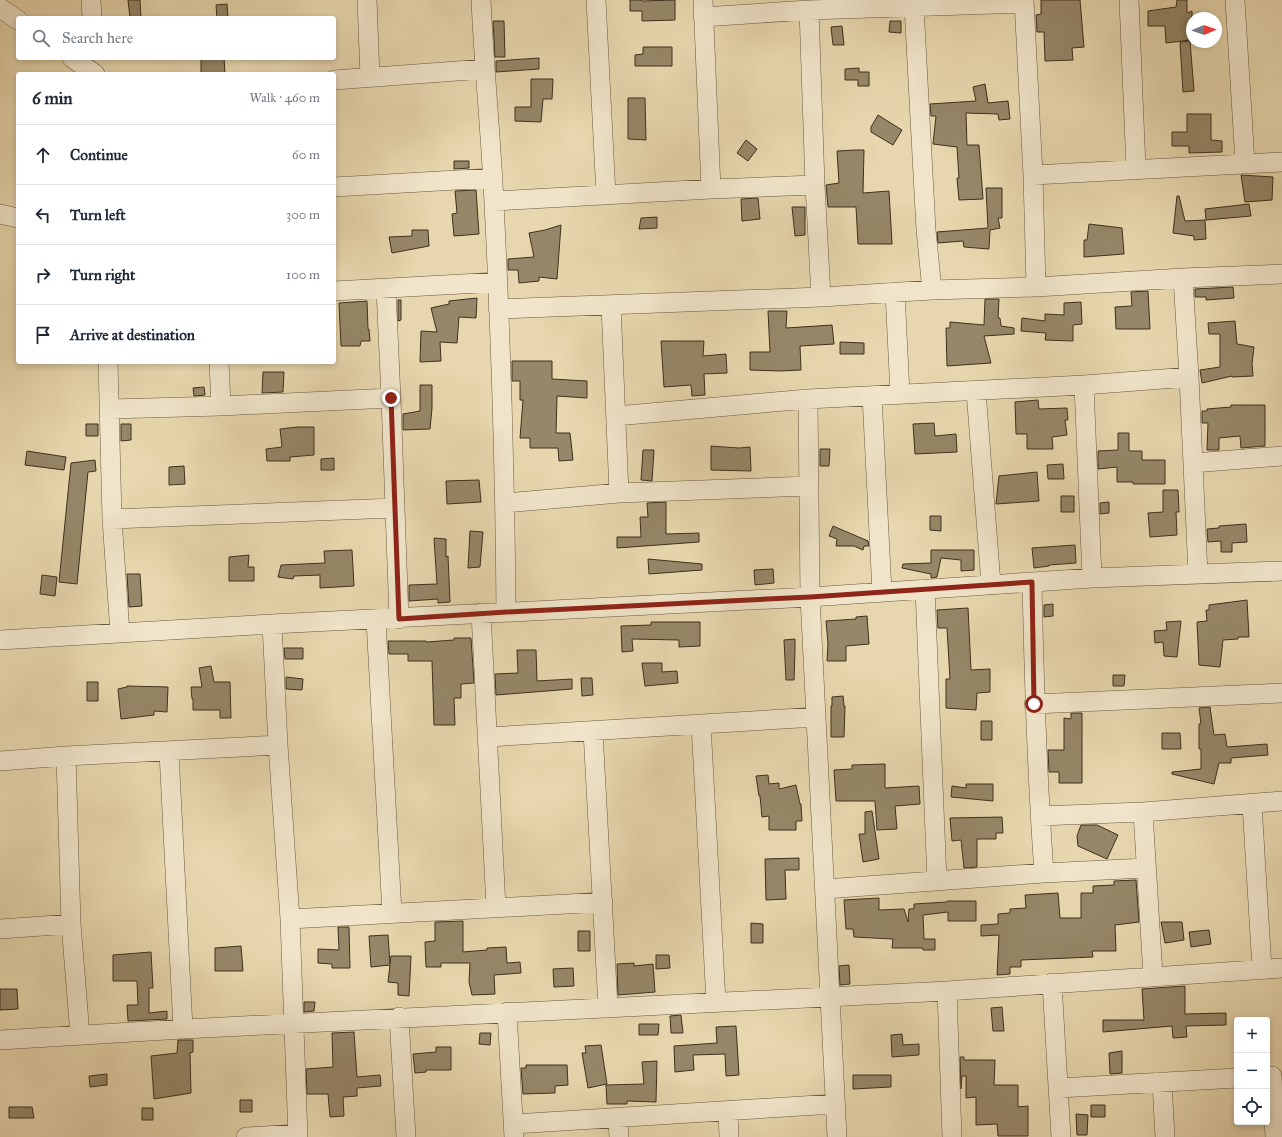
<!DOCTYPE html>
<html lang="en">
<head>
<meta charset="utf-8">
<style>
	:root { --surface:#fff; --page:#f2f2f3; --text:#1f2937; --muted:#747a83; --line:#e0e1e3 }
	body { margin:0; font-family:"IM FELL Great Primer",serif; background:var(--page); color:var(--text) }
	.controls { position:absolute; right:12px; bottom:12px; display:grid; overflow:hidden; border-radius:4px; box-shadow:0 2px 6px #0003 }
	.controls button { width:36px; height:36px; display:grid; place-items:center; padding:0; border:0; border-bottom:1px solid var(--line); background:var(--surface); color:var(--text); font:20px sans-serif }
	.compass { position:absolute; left:1186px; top:12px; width:36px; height:36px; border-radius:50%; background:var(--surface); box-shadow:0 2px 6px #0003; rotate:88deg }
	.stop { position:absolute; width:12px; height:12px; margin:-9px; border:3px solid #8f2418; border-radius:50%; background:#fff }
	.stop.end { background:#8f2418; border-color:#fff; box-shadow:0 1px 4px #0008 }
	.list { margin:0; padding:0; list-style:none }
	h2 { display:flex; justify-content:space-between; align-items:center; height:52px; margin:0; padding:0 16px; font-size:17px }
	h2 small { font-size:13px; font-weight:400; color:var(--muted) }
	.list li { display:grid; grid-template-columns:26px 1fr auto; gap:12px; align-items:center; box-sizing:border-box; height:60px; padding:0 16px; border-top:1px solid var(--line) }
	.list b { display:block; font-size:15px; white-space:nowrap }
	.list em { font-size:13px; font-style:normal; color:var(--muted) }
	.icon { flex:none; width:22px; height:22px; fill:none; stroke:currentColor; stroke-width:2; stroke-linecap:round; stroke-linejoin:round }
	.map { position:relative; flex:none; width:1282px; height:1137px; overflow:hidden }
	.search { position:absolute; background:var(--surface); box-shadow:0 2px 6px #0003; left:16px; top:16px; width:320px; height:44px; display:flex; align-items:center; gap:10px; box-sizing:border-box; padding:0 14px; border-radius:4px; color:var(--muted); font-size:15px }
	.panel { position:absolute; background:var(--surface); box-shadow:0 2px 6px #0003; left:16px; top:72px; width:320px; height:292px; border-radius:4px }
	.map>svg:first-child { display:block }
</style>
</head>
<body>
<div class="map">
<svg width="1282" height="1137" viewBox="0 0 1282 1137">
	<rect width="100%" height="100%" fill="#e8d7ae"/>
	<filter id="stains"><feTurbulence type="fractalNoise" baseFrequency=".005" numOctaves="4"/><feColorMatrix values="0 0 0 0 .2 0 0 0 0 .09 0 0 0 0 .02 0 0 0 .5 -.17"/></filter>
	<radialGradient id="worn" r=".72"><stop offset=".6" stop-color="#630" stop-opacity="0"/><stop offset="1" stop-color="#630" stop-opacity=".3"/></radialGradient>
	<!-- building -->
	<path fill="#968768" stroke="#3e301d" d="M128,0h12l1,18h-11z
		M630,0h11l1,1 33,-1v20l-33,1v-10h-12z
		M1041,0h39l4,47 -12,1 1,12 -28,1 -1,-29h-7l-1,-17 5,-1z
		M1177,0h10v13l5,-2v12l-3,1 1,16 -24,3 -1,-17h-17v-15l28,-4z
		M227,4l1,14h-11l-1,-13z
		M493,21h11l1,36h-10z
		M890,21h11v12l-12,-1z
		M842,26l2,19h-11l-2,-18z
		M1190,41l4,50 -11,1 -3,-50z
		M643,47h29v19h-37v-11l8,-1z
		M201,58h23l1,16h-24z
		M539,58v11l-43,3v-11z
		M859,68v4h10v14h-11v-6h-13v-11z
		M531,79h22l-1,20h-9l-2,23 -26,-1v-14h16z
		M985,84l3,19 20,-2 2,18 -11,1 -1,-6 -32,-1 1,32h12l4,54 -24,1 -2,-22h2l-2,-31 -24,-3 3,-28h-5l-1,-12 46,-3 -3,-14z
		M628,98h17l1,42 -18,-1z
		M1187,114h24v26l11,1v11l-33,1v-7h-17v-14h15z
		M878,115l24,15 -9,15 -22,-13v-5z
		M746,140l11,9 -9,12 -11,-8z
		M856,150h8l-1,43 26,-2 3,53h-34l-2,-37h-28l-2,-22 13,-2 -2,-32z
		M454,161h15v7l-15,1z
		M1241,175l32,2 -1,23 -27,2z
		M986,188h16v30h-4l2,10 -10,2 -1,19 -25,-2 -1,-6 -25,2 -1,-11 51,-4z
		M476,190l3,44 -25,2 -2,-22 5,-1 -2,-22z
		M1177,196h2l6,25 20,-1 1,19 -12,1v-4l-21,-3z
		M758,198l2,21 -18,2 -1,-22z
		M1249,204l2,12 -45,4 -1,-11z
		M792,207h13v28l-10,1z
		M657,217v11l-18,1 2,-11z
		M1089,224l33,4 2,26 -40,3v-17h3z
		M561,225l-4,54 -18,-2v4l-20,2 -1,-13h-10v-11l26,-2 -5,-24 16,-3z
		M412,230h16l1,16 -37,7 -3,-16 23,-1z
		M1233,287l1,11 -28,2v-3h-11v-8z
		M1148,291l2,38h-34l-1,-22 17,-1 -1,-14z
		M477,298l-1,20 -17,-1 -2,26 -17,-1 1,19 -21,1 1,-31 16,1 -6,-24 18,-4v-3z
		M985,299h14l-1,19h2l1,8 13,2v6l-30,2 7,27 -44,3 -1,-38h4v-6l34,3z
		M398,300h3v20l-3,1z
		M367,301l1,28h1l1,12h-9l-1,5h-19l-2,-43z
		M1081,302l1,22 -9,1v16l-28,-1 1,-7 -25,-2 1,-13 23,3v-7l19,1v-12z
		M768,311h19l-1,17 46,-3 2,19 -34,2 1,24 -21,1 -30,-1v-18h20z
		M1235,321l2,23 17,3 -2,17 1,12 -21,1v-1l-30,7 -2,-13 20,-3v-33h-11l-1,-11z
		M661,341h43l-1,15 23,-2 1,19 -23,1 1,21 -13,1 -1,-11 -27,2z
		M840,342l24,1v11h-24z
		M512,361h40v18l35,2v17l-30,-2 -1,37h14l3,27 -14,1 -1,-13h-28v-10h-10l3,-38h-3v-19h-8z
		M263,372h21l-1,20 -21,1z
		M420,385h12v23l-2,21 -27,1v-16l17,-3z
		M204,387l1,8 -11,1 -1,-8z
		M1038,400l1,9 28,-1 1,12h-3l2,15 -15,2 1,12h-26v-15h-11l-1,-32z
		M1231,405h34v41l-24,2 -1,-12 -21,2v12h-12l1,-27h-6v-12h5v-2l24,-2z
		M934,423l1,13 21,-2 1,18 -42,2 -2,-30z
		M86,424h12v12h-12z
		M121,424h10v16l-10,1z
		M297,427h17v28l-24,2v4h-23l-1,-12 16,-2 -2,-18z
		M1118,433h11v18h13v9h23v24h-32v-2h-16v-15l-19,2v-18l20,-1z
		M711,446l28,2 11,-1 1,24 -40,-1z
		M820,449h10l-1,17h-9z
		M643,450h11l-2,31 -11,-1z
		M27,451l39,6 -2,13 -39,-5z
		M334,458v12h-13v-11z
		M95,460l1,11 -8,1 -11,112 -18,-2 12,-119z
		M1063,464l1,15h-16l-1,-14z
		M184,466l1,18 -16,1v-18z
		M1037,472l2,29 -43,3 3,-28z
		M479,480l2,22 -34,2 -1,-23z
		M1163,490h15l1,22h-3l1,23 -27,2 -2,-24 15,-1z
		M1061,496h13v16h-13z
		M666,502v32l33,-1v9l-82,6v-11h24l-1,-20h8l-1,-14z
		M1109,502v11l-9,1v-11z
		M930,516h11v15l-11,-1z
		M1246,524l1,18 -15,1v9h-11v-11l-13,1 -1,-13 12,-1v-2z
		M833,526l35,15 1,5h-5l-1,4 -9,-4h-18l1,-7 -8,-3z
		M470,531l13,1 -3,35 -12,1z
		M434,538l12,1v18l2,-1 2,46 -12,1v-4l-29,2v-16l28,-1z
		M1075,545l1,18 -27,2v1l-15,2 -2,-20z
		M352,550l2,36 -34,2v-13l-26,1 -1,3 -15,-2 3,-12 44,-2 -1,-12z
		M931,550h43v20l-13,1v-11l-20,-2 -4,19 -6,1v-4l-29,-6 1,-4 28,-1z
		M249,555l-1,12h6v14h-25v-24z
		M648,559l54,5v6l-53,4z
		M773,569l1,14 -19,2 -1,-15z
		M127,574h13l2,32 -13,1z
		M42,575l15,2 -2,19 -15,-2z
		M1247,600l2,37h-11v2l-15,1 -3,27 -21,-2 -2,-43 10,-1 -1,-11h3v-5z
		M1053,604v12l-9,1v-12z
		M968,608l3,62 19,-1v23l-13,1 -1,17 -30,-2v-29h4l-3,-51h-9l-1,-18z
		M867,616l2,28 -23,2v15h-19l1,-18 -2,-22 30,-2v-2z
		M1181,621l-4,36 -13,-1 -1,-14 -8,1 -1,-12 13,-1 -1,-8z
		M651,622h49v24l-21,1v-7l-47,-1 1,12 -11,1 -1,-26 30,-1z
		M454,638h17l3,45 -13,1v14h-7l1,27h-21l-2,-64h-24v-7h-19l-1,-13h38v1l28,-2z
		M795,639v11l-1,30h-8l-2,-40z
		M284,648h19v11h-18z
		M517,650h19l1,31 35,-2v10l-76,6 -1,-21 23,-1z
		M642,663h20v9l15,-1 1,12 -33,3z
		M211,666l3,16h16l1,36h-11v-8h-27v-11h-1l-1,-12h11l-3,-19z
		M1113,675h12l-1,11h-11z
		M286,677l17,2 -1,11 -16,-1z
		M581,678h11l1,17 -11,1z
		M87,682h11v19h-11z
		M127,686l41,1 -1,25 -13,-1v4l-33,4 -3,-30 9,-2z
		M843,696l1,10h1l-1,31h-13v-31h1v-9z
		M1210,707l4,28 11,-1 2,13 40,-3 1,11 -37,3v5h-12l-5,21 -42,-10v-2l29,-3v-20h-2v-25h2l-2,-16z
		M1071,713h11v70h-23v-11h-10l-1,-22h16v-32l7,1z
		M981,721h11v19h-11z
		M1162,733h18l1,16h-19z
		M885,764v24l34,-2 1,18 -25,2 2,23 -20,1 -2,-29h-39l-2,-31 18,-1v-4z
		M768,775l1,9 10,-1v6l17,-4 4,19h1l1,17h-6v9h-27v-14l-7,1 -2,-21h-1l-3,-20z
		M966,784h27v17l-42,-4 1,-11 14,2z
		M872,811l7,48 -16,3 -4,-28h6v-22z
		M1002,817l1,16h-7v6h-19v28l-13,1 -3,-28 -9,1 -2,-23z
		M1081,825h16l21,10 -11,24 -29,-13 -1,-10z
		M799,858v12h-14l1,29 -20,1 -1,-41z
		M1136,880l3,42 -24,3 1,26h-24l1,6 -72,3v7h-11v7l-13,1 2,-40 -18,1v-11l17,-1v-10l12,-1v-4l16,-1 -1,-13 33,-2 2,25h21v-25h12v-7l21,-1v-4z
		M879,898v12l25,-1 4,13 1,-13h5v-5l33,-2v-1h29v20h-28v-9l-25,3 1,24h11v11h-12v-2h-31l1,-9 -39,-2 -1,-8h-7l-2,-29z
		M463,921v31l24,-2v-2l19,-1 1,16 13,-1 1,11 -27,2 1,19 -23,1 -3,-13 1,-19h-29v4h-15l-1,-25 10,-1v-19z
		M1161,922h21l2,18 -19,3z
		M751,923l12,1v19h-12z
		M338,927h11l1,41h-18v-4l-14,-1v-14l21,1z
		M1209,930l2,14 -20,3 -2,-15z
		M578,931h12v20h-12z
		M388,935l2,29 1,-8h20l-2,40 -11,-1v-12l-10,-1 2,-17 -19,2 -2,-31z
		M241,946l2,25h-28v-23z
		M151,952l2,36h-4v25l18,-2v8l-39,2 -1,-16h11l-1,-24h-24v-26z
		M656,955h13l1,13 -14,1z
		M634,963v3l19,-2 2,28 -37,3 -1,-31z
		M849,965l1,19 -10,1 -1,-19z
		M573,968l1,18 -20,1 -1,-18z
		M1185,986v28l41,-1v12l-40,1 1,11 -14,1 -1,-12 -69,6v-12h41l-2,-31z
		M0,989h17l1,20 -18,1z
		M304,1002h11l-1,9 -10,1z
		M1002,1007l2,24h-11l-2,-23z
		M681,1015l2,18h-12l-1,-17z
		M639,1024h20l-1,11h-19z
		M736,1026l3,49 -13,1 -1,-22 -32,1 1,15 -19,2 -1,-26 43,-3 -1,-16z
		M354,1032l3,45 23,-2 1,11 -24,2v8l-14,1 1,19 -14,1 -2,-23h-21l-1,-25 27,-2 -1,-34z
		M480,1033h11l-1,12 -11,-1z
		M902,1034l1,11 16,-1v11l-27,2 -1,-22z
		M178,1040h15v12l-3,1 1,40 -37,6 -3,-43 26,-3z
		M601,1045l6,39 -19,4 -6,-35h4l-1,-7z
		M436,1047h15v23h-25v2l-11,1 -2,-19 23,-2z
		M1122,1051v22l-12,1 -1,-21z
		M960,1057h4v3h31l-1,25h24v22l10,-1v30h-30l-1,-12 -21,1v-28l-10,1v-22h-4l-1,13z
		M657,1061l-1,41 -29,-1v3h-20l-1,-19 38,-1 -2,-22z
		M526,1065h41l1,20 -13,1v7l-32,1 -2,-26h5z
		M107,1074v11l-17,2 -1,-11z
		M853,1075h38v12l-38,2z
		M240,1100h12v12h-12z
		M1091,1105h14v12h-14z
		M9,1107h23l2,11h-25z
		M142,1108h11v12h-11z
		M1076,1114l12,1 -1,20h-10z"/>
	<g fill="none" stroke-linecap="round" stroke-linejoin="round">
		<!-- minor casing -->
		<g stroke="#685a41" stroke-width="20">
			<path id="minor" d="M91,0l1,18
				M367,0l3,77
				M481,0c3,68 10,135 13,203 7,136 11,273 12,409
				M596,0l10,195
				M703,0l8,189
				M1024,0l9,175 3,112
				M1129,0l7,168
				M1235,0l10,163
				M914,6l12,224 6,60
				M0,8l18,12
				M809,10l6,175 6,112
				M703,17l106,-7 215,-7
				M72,58l23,16
				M334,80l150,-11
				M1033,175l249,-13
				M334,187l158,-9
				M494,201l217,-12 104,-4
				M0,214l18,4
				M1183,278l6,99 9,197
				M386,289l5,109 8,221
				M334,291l164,-9
				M895,292l5,102
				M611,305l8,188
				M498,309l323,-12 111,-7 104,-3 147,-9 99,-4
				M108,362l4,157 8,114
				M219,362l2,44
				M1084,385l8,193
				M976,391l15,193
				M872,396l10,196
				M808,399l2,198 27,540
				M110,409l111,-3 170,-8
				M616,416l192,-17 276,-14 105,-8
				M1193,463l89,-7
				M506,503l113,-10 190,-7
				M112,519l282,-11
				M1032,582c2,97 5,194 12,291
				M925,589l12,292
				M481,613l15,294
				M376,620l16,293
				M272,624l6,121 12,174 8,218
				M0,640l272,-16 538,-27 282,-19 190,-7
				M1034,704l248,-11
				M701,724l15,278
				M593,731l15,276
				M488,737l328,-20
				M169,752l14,277
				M66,756l5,168 9,111
				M0,761l66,-5 212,-11
				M1252,804l10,165
				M1143,812l10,164
				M1040,816l103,-4 139,-11
				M825,889l219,-16 102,-5
				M290,919l313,-17
				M0,929l71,-5
				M1052,983l9,154
				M947,991l5,146
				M507,1012l7,125
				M399,1017l7,120
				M0,1040l183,-11 764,-38 335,-23
				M1272,1076l3,61
				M1162,1082l3,55
				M1059,1088l178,-10
				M728,1111l1,26
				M618,1118l1,19
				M514,1124l320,-20
				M246,1137l52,-3"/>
		</g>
		<!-- minor -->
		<use href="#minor" stroke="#f0e5ca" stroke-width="19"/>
	</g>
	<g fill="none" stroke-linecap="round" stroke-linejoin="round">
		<!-- route -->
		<path stroke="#8f2418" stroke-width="5" d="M391,398l8,221 107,-7 304,-15 222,-15 2,122"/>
	</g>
	<rect width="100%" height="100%" filter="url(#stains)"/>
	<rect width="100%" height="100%" fill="url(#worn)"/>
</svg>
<div class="controls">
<button>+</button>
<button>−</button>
<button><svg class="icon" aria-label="locate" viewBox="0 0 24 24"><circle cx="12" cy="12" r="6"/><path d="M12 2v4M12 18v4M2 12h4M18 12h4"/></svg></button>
</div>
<svg class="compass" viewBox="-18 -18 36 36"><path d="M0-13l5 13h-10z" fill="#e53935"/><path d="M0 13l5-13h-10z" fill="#747a83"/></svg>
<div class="stop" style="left:1034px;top:704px"></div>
<div class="stop end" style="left:391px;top:398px"></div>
<div class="search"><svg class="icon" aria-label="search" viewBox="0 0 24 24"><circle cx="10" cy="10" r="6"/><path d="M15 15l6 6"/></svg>Search here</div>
<section class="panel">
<h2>6 min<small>Walk · 460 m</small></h2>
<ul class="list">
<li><svg class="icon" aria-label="ahead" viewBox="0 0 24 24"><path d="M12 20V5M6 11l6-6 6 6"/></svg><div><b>Continue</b></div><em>60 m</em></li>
<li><svg class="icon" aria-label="left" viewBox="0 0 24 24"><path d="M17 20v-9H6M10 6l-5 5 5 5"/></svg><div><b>Turn left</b></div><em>300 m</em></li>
<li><svg class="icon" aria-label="right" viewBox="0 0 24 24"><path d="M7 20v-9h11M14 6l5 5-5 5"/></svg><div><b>Turn right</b></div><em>100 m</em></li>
<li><svg class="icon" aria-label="arrive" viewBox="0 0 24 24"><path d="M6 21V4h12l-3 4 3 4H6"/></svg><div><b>Arrive at destination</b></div></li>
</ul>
</section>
</div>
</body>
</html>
